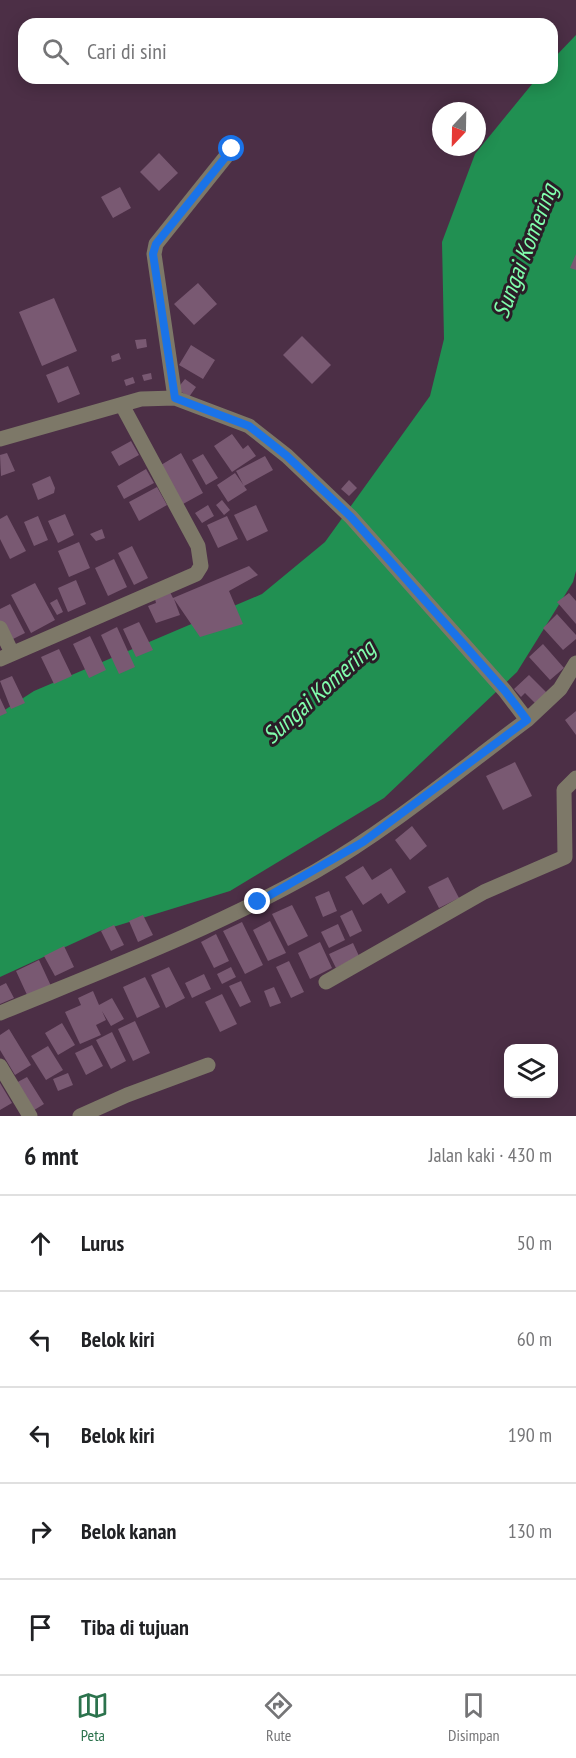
<!DOCTYPE html>
<html lang="id">
<head>
<meta charset="utf-8">
<style>
	:root { --surface:#fff; --page:#f2f2f2; --text:#202124; --muted:#757577; --line:#e0e0e0; --accent:#2c734d }
	body { margin:0; font-family:"PT Sans Narrow",sans-serif; background:var(--page); color:var(--text) }
	.controls { position:absolute; right:18px; bottom:18px; display:grid; overflow:hidden; border-radius:12px; box-shadow:0 3px 15px #0003 }
	.controls button { width:54px; height:54px; display:grid; place-items:center; padding:0; border:0; border-bottom:2px solid var(--line); background:var(--surface); color:var(--text); font:30px sans-serif }
	.compass { position:absolute; left:432px; top:102px; width:54px; height:54px; border-radius:50%; background:var(--surface); box-shadow:0 3px 15px #0003; rotate:202deg }
	.stop { position:absolute; width:18px; height:18px; margin:-14px; border:4px solid #1a73e8; border-radius:50%; background:#fff }
	.stop.end { background:#1a73e8; border-color:#fff; box-shadow:0 2px 6px #0008 }
	.list { margin:0; padding:0; list-style:none }
	h2 { display:flex; justify-content:space-between; align-items:center; height:78px; margin:0; padding:0 24px; font-size:26px }
	h2 small { font-size:20px; font-weight:400; color:var(--muted) }
	.list li { display:grid; grid-template-columns:39px 1fr auto; gap:18px; align-items:center; box-sizing:border-box; height:96px; padding:0 24px; border-top:2px solid var(--line) }
	.list b { display:block; font-size:22px; white-space:nowrap }
	.list em { font-size:20px; font-style:normal; color:var(--muted) }
	.icon { flex:none; width:33px; height:33px; fill:none; stroke:currentColor; stroke-width:2; stroke-linecap:round; stroke-linejoin:round }
	.map { position:relative; flex:none; width:576px; height:1116px; overflow:hidden }
	.search { position:absolute; background:var(--surface); box-shadow:0 3px 15px #0003; left:18px; right:18px; top:18px; height:66px; display:flex; align-items:center; gap:15px; box-sizing:border-box; padding:0 21px; border-radius:18px; color:var(--muted); font-size:22px }
	.sheet { height:558px; background:var(--surface) }
	nav { display:flex; justify-content:space-around; align-items:center; box-sizing:border-box; height:84px; border-top:2px solid var(--line); background:var(--surface); font-size:16px; color:var(--muted) }
	nav a { display:grid; justify-items:center; gap:3px }
	nav .on { color:var(--accent) }
	.map>svg:first-child { display:block }
</style>
</head>
<body>
<div class="map">
<svg width="576" height="1116" viewBox="0 0 576 1116">
	<rect width="100%" height="100%" fill="#4c2f46"/>
	<!-- water -->
	<path fill="#219052" d="M576,35v536l-3,11 -56,90 -133,126 -154,93 -130,40 -100,46v-264l34,-22 228,-97 63,-52 105,-146 14,-57 -2,-97 33,-88 62,-76h15v-18z"/>
	<!-- building -->
	<path fill="#795972" d="M159,153l19,20 -19,18 -19,-19z
		M120,187l11,21 -18,10 -12,-21z
		M576,254v16l-6,-2z
		M198,283l19,21 -23,21 -20,-21z
		M54,298l23,53 -35,15 -23,-54z
		M302,336l29,29 -19,19 -29,-29z
		M146,339l1,8 -10,2 -2,-9z
		M191,345l24,15 -12,19 -24,-14z
		M119,353l2,6 -9,3 -1,-6z
		M68,366l12,28 -22,9 -12,-28z
		M151,373l1,6 -8,2 -2,-6z
		M133,377l2,6 -9,3 -2,-6z
		M185,379l11,8 -7,10 -12,-8z
		M232,434l11,15 5,-4 8,11 -24,16 -18,-26z
		M131,441l8,14 -20,11 -8,-14z
		M7,453l8,18 -14,5 -1,-21z
		M181,453l22,40 -20,11 -22,-39z
		M203,454l15,24 -12,7 -14,-25z
		M265,456l8,14 -29,16 -8,-15z
		M146,469l8,14 -30,16 -7,-13z
		M235,473l12,17 -19,12 -11,-17z
		M50,476l5,12 -1,5 -16,7 -6,-16z
		M349,480l8,8 -8,8 -8,-7z
		M157,487l10,18 -28,16 -10,-19z
		M222,500l8,10 -6,5 -8,-10z
		M208,505l6,11 -12,7 -7,-10z
		M256,505l12,26 -21,10 -13,-26z
		M65,514l9,21 -16,8 -10,-22z
		M7,515l19,36 -16,8 -10,-20v-20z
		M38,516l10,24 -14,6 -10,-24z
		M227,516l11,23 -20,9 -11,-23z
		M102,529l3,9 -9,3 -6,-7z
		M79,542l11,26 -21,9 -11,-26z
		M132,546l16,32 -14,7 -16,-32z
		M114,559l13,28 -19,9 -13,-28z
		M249,566l9,9 -29,16 14,33 -43,13 -26,-38 6,16 -24,8 -8,-17 8,-3 -1,-4 15,-7 3,6z
		M76,580l10,24 -18,8 -10,-24z
		M35,583l20,37 -24,13 -20,-38z
		M569,593l7,8v23l-19,-22z
		M57,599l6,13 -6,3 -7,-12z
		M10,604l15,29 -16,8 -9,-17v-15z
		M557,614l19,21v4l-13,11 -20,-22z
		M139,622l14,28 -17,7 -13,-28z
		M117,627l18,40 -16,7 -18,-39z
		M90,636l16,34 -17,8 -16,-34z
		M543,644l21,24 -14,12 -21,-23z
		M59,649l13,27 -18,8 -13,-27z
		M529,675l18,18 -11,11 -11,-11 -4,4 -7,-8z
		M12,676l13,27 -14,6 -11,-28z
		M0,698l7,15 -7,3z
		M576,711v24l-11,-15z
		M515,762l17,34 -29,14 -17,-34z
		M412,826l15,20 -17,14 -15,-20z
		M363,866l9,14 19,-12 15,24 -18,12 -7,-11 -18,12 -18,-28z
		M448,877l11,21 -20,10 -11,-21z
		M329,891l8,20 -14,6 -8,-20z
		M292,905l16,31 -20,10 -16,-32z
		M352,910l10,21 -12,6 -10,-21z
		M143,915l10,20 -15,7 -9,-21z
		M270,921l16,32 -18,8 -15,-31z
		M242,922l21,43 -18,9 -22,-43z
		M338,924l7,16 -16,8 -8,-16z
		M114,925l10,20 -13,6 -10,-20z
		M216,934l13,27 -15,7 -13,-26z
		M320,942l12,26 -22,11 -12,-26z
		M353,943l6,13 -23,12 -7,-14z
		M64,946l10,21 -19,9 -11,-20z
		M39,960l12,26 -23,11 -12,-26z
		M289,961l15,31 -13,6 -15,-31z
		M169,967l16,31 -19,10 -15,-33z
		M231,967l5,10 -14,7 -5,-10z
		M204,974l7,15 -19,9 -7,-15z
		M145,977l15,30 -23,11 -14,-31z
		M241,981l10,21 -11,5 -11,-21z
		M6,983l8,15 -14,6v-18z
		M274,987l7,16 -11,4 -6,-16z
		M93,991l6,14 13,-7 12,21 -13,7 -9,-15 4,9 -10,5 5,10 -21,9 -15,-32 16,-7 -3,-7z
		M222,994l15,30 -17,8 -15,-30z
		M135,1021l15,32 -17,8 -15,-32z
		M62,1023l13,22 -17,10 -13,-22z
		M9,1029l22,36 -16,10 -15,-25v-15z
		M112,1032l14,29 -15,8 -15,-29z
		M92,1045l11,21 -17,9 -11,-22z
		M48,1046l15,24 -17,10 -15,-24z
		M68,1073l5,12 -15,6 -5,-12z
		M27,1077l17,27 -13,8 -17,-28z
		M0,1083l12,20 -12,7z"/>
	<g fill="none" stroke-linecap="round" stroke-linejoin="round">
		<!-- minor -->
		<path stroke="#7d7868" stroke-width="15" d="M175,398l-21,-144 2,-10 76,-95
			M0,439l141,-40 34,-1 74,28 38,30 64,61 154,174 22,29 33,-31 16,-26
			M0,628l12,25
			M0,659l196,-85 5,-8 -3,-20 -76,-141
			M326,982l158,-90 81,-35 -1,-67 12,-12
			M0,1013c107,-44 215,-85 316,-142 75,-43 142,-100 211,-151
			M0,1066l30,50
			M80,1116l47,-21 81,-30"/>
	</g>
	<g fill="none" stroke-linecap="round" stroke-linejoin="round">
		<!-- route -->
		<path stroke="#1a73e8" stroke-width="8" d="M232,149l-76,95 -3,10 22,144 74,28 38,30 64,61 154,174 22,29 -164,122 -105,60"/>
	</g>
	<g text-anchor="middle" stroke-width="6" stroke-linejoin="round" paint-order="stroke">
		<!-- water labels -->
		<g font-size="24" font-style="italic" fill="#81fead" stroke="#2a1d27">
			<text transform="translate(525 251) rotate(-69)" y="8">Sungai Komering</text>
			<text transform="translate(319 692) rotate(-42)" y="8">Sungai Komering</text>
		</g>
	</g>
</svg>
<div class="controls">
<button><svg class="icon" aria-label="layers" viewBox="0 0 24 24"><path d="M12 4l9 5-9 5-9-5zM3 14l9 5 9-5"/></svg></button>
</div>
<svg class="compass" viewBox="-18 -18 36 36"><path d="M0-13l5 13h-10z" fill="#e53935"/><path d="M0 13l5-13h-10z" fill="#757577"/></svg>
<div class="stop" style="left:232px;top:149px"></div>
<div class="stop end" style="left:258px;top:902px"></div>
<div class="search"><svg class="icon" aria-label="search" viewBox="0 0 24 24"><circle cx="10" cy="10" r="6"/><path d="M15 15l6 6"/></svg>Cari di sini</div>
</div>
<section class="sheet">
<h2>6 mnt<small>Jalan kaki · 430 m</small></h2>
<ul class="list">
<li><svg class="icon" aria-label="ahead" viewBox="0 0 24 24"><path d="M12 20V5M6 11l6-6 6 6"/></svg><div><b>Lurus</b></div><em>50 m</em></li>
<li><svg class="icon" aria-label="left" viewBox="0 0 24 24"><path d="M17 20v-9H6M10 6l-5 5 5 5"/></svg><div><b>Belok kiri</b></div><em>60 m</em></li>
<li><svg class="icon" aria-label="left" viewBox="0 0 24 24"><path d="M17 20v-9H6M10 6l-5 5 5 5"/></svg><div><b>Belok kiri</b></div><em>190 m</em></li>
<li><svg class="icon" aria-label="right" viewBox="0 0 24 24"><path d="M7 20v-9h11M14 6l5 5-5 5"/></svg><div><b>Belok kanan</b></div><em>130 m</em></li>
<li><svg class="icon" aria-label="arrive" viewBox="0 0 24 24"><path d="M6 21V4h12l-3 4 3 4H6"/></svg><div><b>Tiba di tujuan</b></div></li>
</ul>
</section>
<nav>
<a class="on"><svg class="icon" aria-label="map" viewBox="0 0 24 24"><path d="M3 6l6-2 6 2 6-2v14l-6 2-6-2-6 2zM9 4v14M15 6v14"/></svg>Peta</a>
<a><svg class="icon" aria-label="directions" viewBox="0 0 24 24"><path d="M12 3l9 9-9 9-9-9zM9 14v-3h6M13 9l2 2-2 2"/></svg>Rute</a>
<a><svg class="icon" aria-label="saved" viewBox="0 0 24 24"><path d="M7 4h10v16l-5-4-5 4z"/></svg>Disimpan</a>
</nav>
</body>
</html>
